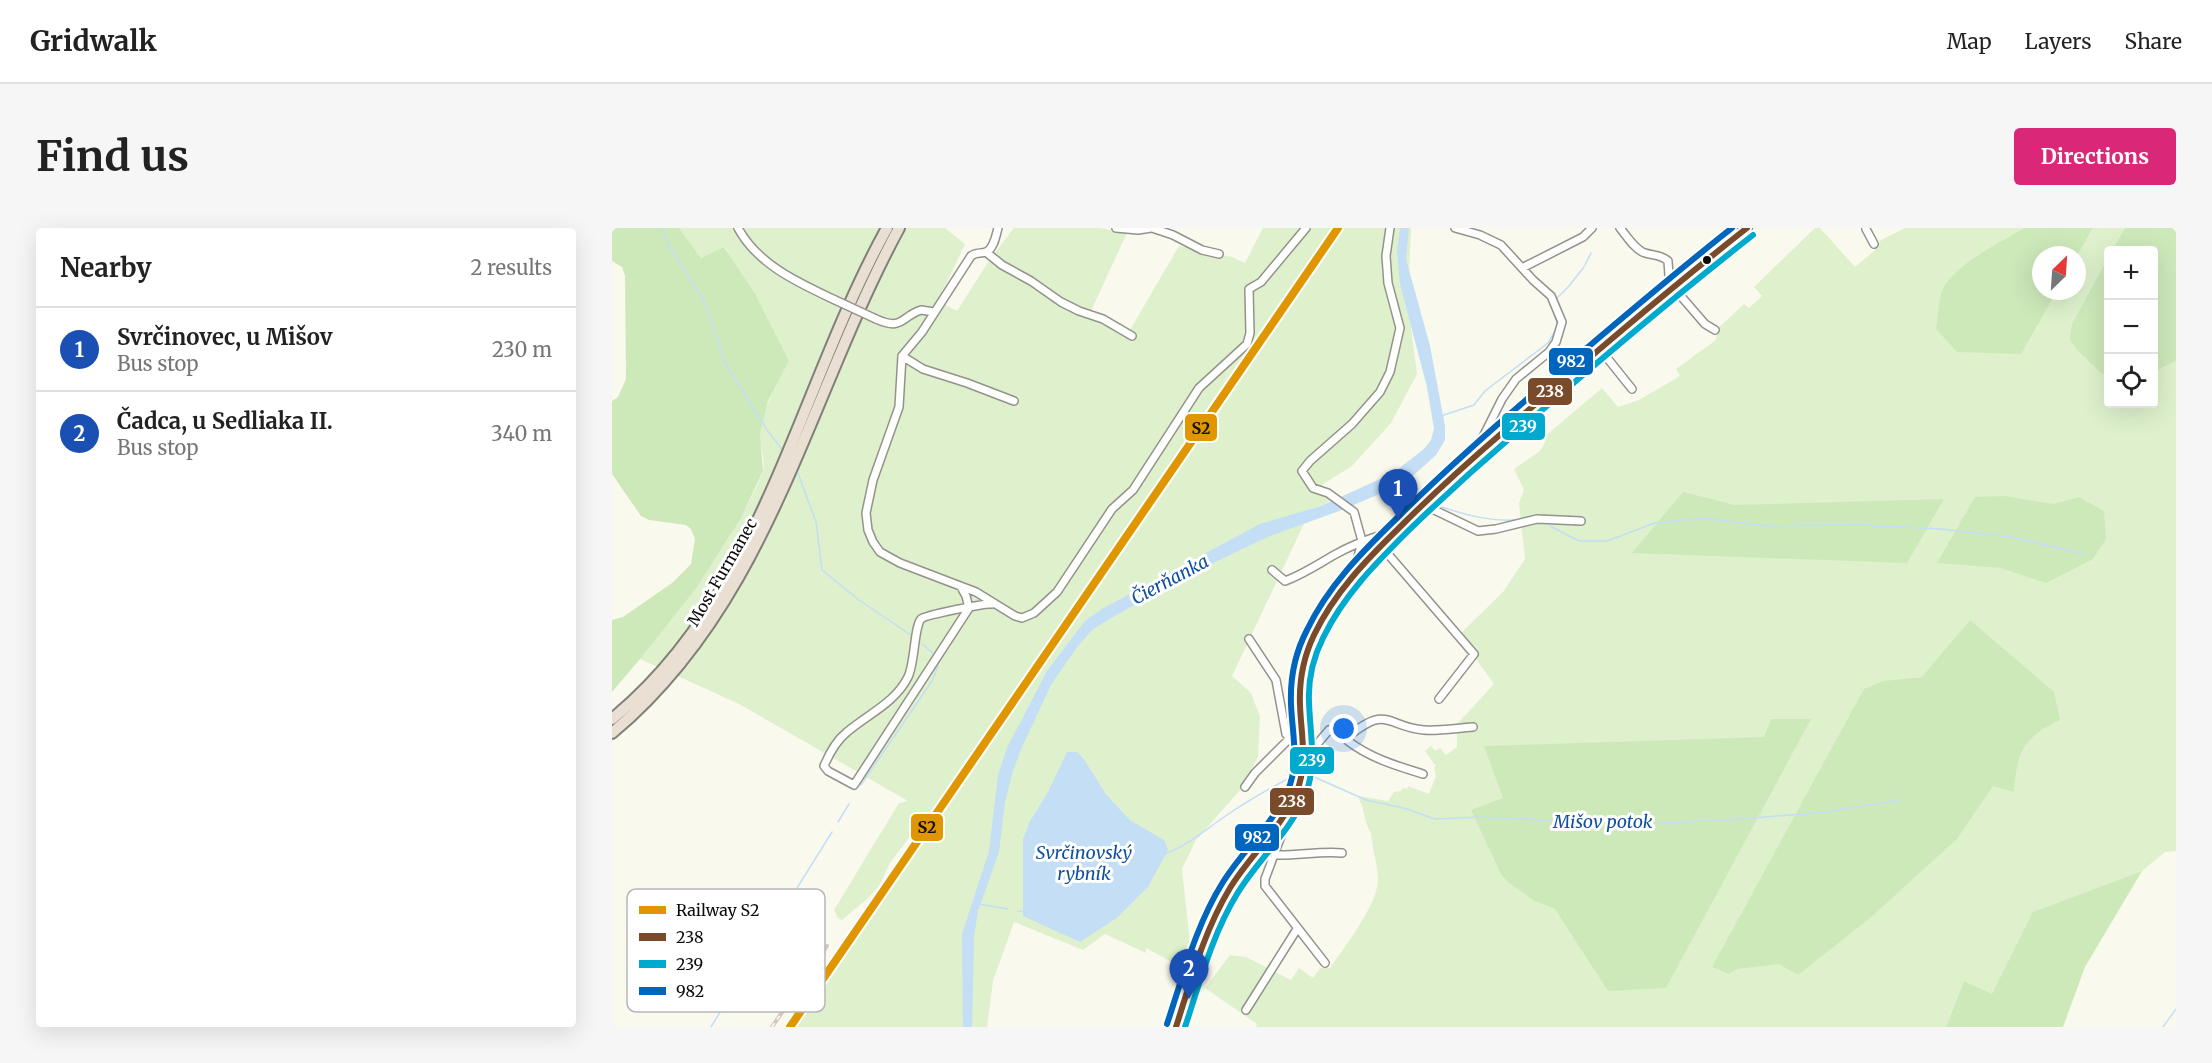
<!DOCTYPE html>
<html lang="en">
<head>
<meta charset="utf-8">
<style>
	:root { --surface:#fff; --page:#f6f6f6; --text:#222; --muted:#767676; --line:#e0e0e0; --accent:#db2777 }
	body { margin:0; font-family:Merriweather,serif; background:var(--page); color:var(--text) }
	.controls { position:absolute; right:18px; top:18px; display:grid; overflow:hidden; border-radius:6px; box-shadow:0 6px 24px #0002 }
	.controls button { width:54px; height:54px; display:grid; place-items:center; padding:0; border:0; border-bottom:2px solid var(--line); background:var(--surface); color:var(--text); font:30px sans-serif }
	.compass { position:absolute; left:1420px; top:18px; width:54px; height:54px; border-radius:50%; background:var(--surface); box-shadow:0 6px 24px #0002; rotate:25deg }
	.you { position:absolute; left:732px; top:501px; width:21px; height:21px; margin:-15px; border:4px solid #fff; border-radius:50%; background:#1a73e8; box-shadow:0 0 0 9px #1a73e833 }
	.badge { display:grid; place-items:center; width:39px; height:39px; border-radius:50%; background:var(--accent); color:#fff; font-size:20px; font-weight:700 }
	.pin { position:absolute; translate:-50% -50px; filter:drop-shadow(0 2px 3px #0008) }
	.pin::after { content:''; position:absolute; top:32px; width:21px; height:18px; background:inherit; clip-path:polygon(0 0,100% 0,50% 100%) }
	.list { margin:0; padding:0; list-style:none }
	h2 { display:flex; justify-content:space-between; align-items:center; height:78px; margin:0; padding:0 24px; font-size:26px }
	h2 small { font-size:20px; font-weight:400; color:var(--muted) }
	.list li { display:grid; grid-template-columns:39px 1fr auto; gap:18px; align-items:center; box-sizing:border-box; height:84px; padding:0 24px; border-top:2px solid var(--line) }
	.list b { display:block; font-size:22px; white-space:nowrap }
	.list p { margin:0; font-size:20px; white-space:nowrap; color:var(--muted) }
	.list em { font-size:20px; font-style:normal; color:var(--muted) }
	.icon { flex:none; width:33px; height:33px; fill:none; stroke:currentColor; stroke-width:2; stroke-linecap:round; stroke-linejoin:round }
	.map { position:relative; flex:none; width:1564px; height:799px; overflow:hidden; border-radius:6px }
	header { display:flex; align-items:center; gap:36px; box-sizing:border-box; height:84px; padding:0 30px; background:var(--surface); border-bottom:2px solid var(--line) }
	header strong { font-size:28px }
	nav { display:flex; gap:33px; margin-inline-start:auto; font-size:21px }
	.intro { display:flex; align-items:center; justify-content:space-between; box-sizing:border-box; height:144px; padding:0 36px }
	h1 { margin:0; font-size:42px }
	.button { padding:15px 27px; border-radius:6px; background:var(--accent); color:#fff; font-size:21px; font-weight:700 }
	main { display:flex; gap:36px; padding:0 36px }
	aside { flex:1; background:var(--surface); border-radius:6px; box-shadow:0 6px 24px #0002 }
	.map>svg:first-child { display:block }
</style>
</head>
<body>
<header>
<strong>Gridwalk</strong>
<nav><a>Map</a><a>Layers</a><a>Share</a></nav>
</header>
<div class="intro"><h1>Find us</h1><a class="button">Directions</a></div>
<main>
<aside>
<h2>Nearby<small>2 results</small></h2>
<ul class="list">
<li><span class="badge" style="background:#1a4fb4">1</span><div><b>Svrčinovec, u Mišov</b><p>Bus stop</p></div><em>230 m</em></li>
<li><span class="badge" style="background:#1a4fb4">2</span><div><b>Čadca, u Sedliaka II.</b><p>Bus stop</p></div><em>340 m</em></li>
</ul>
</aside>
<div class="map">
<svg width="1564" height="799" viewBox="0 0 1564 799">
	<rect width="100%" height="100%" fill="#faf9ed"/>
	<!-- green -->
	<path fill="#def1cc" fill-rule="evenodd" d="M67,0h266l20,16 -27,57 19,10 33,-52 24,-31h86l27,5 -36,78 39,19 49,-84 53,11 13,6 18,-35h148l-3,77 9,69 -26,49 -39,43 -29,18 -3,8 13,7 -12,7 -10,3 -79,167 19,17 9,24 -2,40 -17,32 -45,51 -14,29 10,93 -15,65h-11l19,-58 -39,-21v5l-41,-19 -22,16 -69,-28 -21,59 -6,46h-191l143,-209 -11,-6 -38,51 -11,23 -12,13 -25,21 -4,-2 -4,-8 65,-107 9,-2 -169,-97 -99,-45c45,-58 93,-116 122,-185 5,-12 -3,-28 -2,-41 3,-26 17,-49 29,-72l-64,-114 -24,11zM465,524l7,7 22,35 25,27h-101l19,-31z
		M1203,0h5l35,39 19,-16 7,-11 24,-12h119l-51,31 47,94 37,-62h20v-35l16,-28h32l-13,22h-4l-6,123 6,-1v32h46v-32l22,-11v490l-11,1 -23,19 -108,41 -42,83 -28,-14 -18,46h-690l1,-3 -52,-36 25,-33 16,2 45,23 8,-12 14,10 7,-10h10c14,-20 47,-63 48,-87 0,-16 -6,-32 -7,-48 -7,-10 -6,-23 -12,-34v-3l29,5 6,-9 7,-1 2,-3 4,1 1,-3 21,8 7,-18 -2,-9 2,-1 -11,-15 6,-5 4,5 5,-3 6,7 11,-8v-23l37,-40 -35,-49 44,-43 22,-33 -6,-56 5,-13 -10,-21 26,-18 6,-10 -3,-3 59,-50 16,19 21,-7 41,-24 -4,-7 40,-29 1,-11 27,-25 5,4 13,-12 -8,-9z"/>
	<!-- forest -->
	<path fill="#cde9ba" d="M0,0h67l22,30 23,-11 30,45 35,69 -21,40 -8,33 3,37 -23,49 -43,67 -57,72 -28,33v-72l11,-3 49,-34 19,-19 4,-25 -4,-10 -5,-4 -37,-5 -8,-4 -29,-42v-73l6,-4 8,-18 -1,-103 -3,-9 -10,-6z
		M1412,0h69l-16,28 -36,-1v36h16l-36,63 -64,-2 -21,-23c2,-12 2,-27 6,-38 12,-27 58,-48 82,-63z
		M1513,0h51v133l-22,11v-122h-42z
		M1496,30v114l-6,2 -26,-25 -6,-10 2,-15z
		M1071,264l52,13 209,-6 -37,64 -275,-10z
		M1392,268l50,8 25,-7 25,14 2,28 -13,20 -47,24 -45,-15 -64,-5 38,-66z
		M1358,392l84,72 6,28c-37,18 -43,31 -46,72l-21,-6 -36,53 -87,79 -72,57 -19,-11 -41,5 -9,5 -17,-7 152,-278 20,-8 38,-4z
		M1159,491h40l-145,269 -58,3 -53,-82 -22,-9 -25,-18 -7,-8 -30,-64 32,-12 -19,-52 280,-9z
		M1530,643l-57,96 -22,60h-117l18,-46 28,13 41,-82z"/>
	<!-- water -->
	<path fill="#c3def5" d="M788,0h9l-3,31 24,87 15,80v14l-9,15 -31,28 -63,27 -72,26 -51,24 -101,54 -25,15 -15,17 -26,37 -31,66 -8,22 -8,31 -6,50 -21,59 -4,26 -2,90h-9l-1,-93 27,-83 9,-76 9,-27 40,-77 38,-50 17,-12 158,-85 61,-18 72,-33 31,-24 7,-9 3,-11 -7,-42 -27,-103 -3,-32z
		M455,524h10l7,7 22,35 25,27 33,19 4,10 -20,37 -30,30 -38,25 -57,-26v-77l7,-18 19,-31z"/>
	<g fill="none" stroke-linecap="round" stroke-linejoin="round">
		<!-- stream -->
		<path stroke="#c3def5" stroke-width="1.5" d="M50,0l7,17 36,58 20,60 42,67 17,22
			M973,37l6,-12
			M943,72l14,-14 15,-19
			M829,188l33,-11 11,-14 63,-48 10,-17 -7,-21
			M184,240l20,54 6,48 37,30 52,35
			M794,253l14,10
			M830,279c27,9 54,16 82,12
			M938,298l29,15h28l48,-18 48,-5 63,8 95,-1 79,4 71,8 73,17
			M310,416l11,9
			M700,548l54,24 38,8 31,11 46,-2 156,7 93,-4 96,-8 74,-12
			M249,557l71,-104 6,-15
			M226,594l11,-18
			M553,626c23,-9 39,-23 59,-37 23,-16 48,-30 73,-43
			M367,676l29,5
			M406,683l6,1
			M138,735l82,-131
			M99,799l33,-54
			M1551,799l13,-18"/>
		<!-- minor casing -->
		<g stroke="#93928d" stroke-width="10">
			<path id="minor" d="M126,0c20,37 61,55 97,72
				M386,0c-2,7 -4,21 -12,24 -6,2 -10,0 -15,4l-49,76 -20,24 -3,51 -26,73 -7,33 2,17 5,12 7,10 20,11 76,29 39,24 7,2 12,-5 23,-21 55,-83 21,-19 66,-102 48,-44 3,-11 -1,-44 12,-7 45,-54
				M504,0l22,2 13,-2
				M540,0l21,7 29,15 17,4
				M843,0l25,7 21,10 32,35 18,16 11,26 -6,20 -7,10 -33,27 -14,20 -20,40 -1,12
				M1008,0c6,7 15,22 25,25 9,3 15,1 23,8l2,29
				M1254,1l8,15
				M374,24l16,13 29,16 30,21 18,9 24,8 29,17
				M910,40l61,-31 9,-9
				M1061,59l32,37 10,6
				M264,91c27,12 24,-2 45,-9l13,2
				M988,121l32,40
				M290,128l21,13 44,14 47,18
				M810,276l56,27 18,-2 41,-10 44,2
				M769,318l93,108 -35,45
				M749,340l-4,-7 5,-20 -8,-29 -26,-19 -15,-5 -11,-17 8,-10 42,-37 28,-32 10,-20 10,-44 -12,-45 -2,-27 4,-28
				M660,342l13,11c19,-7 33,-17 51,-27 14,-8 30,-14 45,-19l7,4
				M349,359l5,9 3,12 -115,177 -26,-14 -4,-5c5,-12 13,-26 23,-34 21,-18 48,-29 61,-55 7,-14 6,-50 13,-58 4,-4 64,-16 71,-15
				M637,411l27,41 10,54 18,18 8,-2 17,-20 6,-1 14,7c39,-32 38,-9 75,-6 16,1 33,-2 49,-3
				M737,508l-1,5c22,17 49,25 75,33
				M633,559l10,-14 34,-34
				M666,593l6,7 -19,51v7l60,77
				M662,627c23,1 45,-4 68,-2
				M634,782l51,-81"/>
		</g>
		<!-- major casing -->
		<g stroke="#807f7a" stroke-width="12">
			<path id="major" d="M564,799c16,-48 27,-95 54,-139 19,-31 54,-64 67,-97 12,-28 4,-57 3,-86 -1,-24 4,-48 14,-70 20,-42 53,-76 86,-108 33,-33 67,-64 102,-94 80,-70 161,-140 245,-205"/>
		</g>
		<!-- highway casing -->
		<g stroke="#807f7a" stroke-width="14">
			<path id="highway" d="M0,491c151,-123 185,-328 275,-491
				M0,505c157,-131 194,-333 287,-505"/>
		</g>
		<!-- minor -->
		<use href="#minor" stroke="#fefefc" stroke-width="7"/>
		<!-- major -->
		<use href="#major" stroke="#ece9d6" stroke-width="9"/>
		<!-- highway -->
		<use href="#highway" stroke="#e9e0d3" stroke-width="10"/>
		<!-- rail casing -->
		<g stroke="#d7c5c2" stroke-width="4">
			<path id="rail" d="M160,799l55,-81"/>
		</g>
		<!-- rail -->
		<use href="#rail" stroke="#fff" stroke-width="1.5" stroke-dasharray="4.5" stroke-linecap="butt"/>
		<!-- minor-bridge casing -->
		<g stroke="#93928d" stroke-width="10" stroke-linecap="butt">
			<path id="minor-bridge" d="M223,72l41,19"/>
		</g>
		<!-- minor-bridge -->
		<use href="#minor-bridge" stroke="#fefefc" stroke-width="7"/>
		<!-- bus-1 casing -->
		<g stroke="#fff" stroke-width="10">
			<path id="bus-1" d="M564,799c15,-47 28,-96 54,-139 20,-33 52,-60 67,-97 11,-28 4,-57 3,-86 -1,-24 4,-49 14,-70 20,-42 53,-76 86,-108 33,-33 67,-64 102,-94 81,-70 161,-139 245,-205"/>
		</g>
		<!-- bus-2 casing -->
		<g stroke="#fff" stroke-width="10">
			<path id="bus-2" d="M573,799c15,-45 27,-92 52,-133 21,-35 54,-62 69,-101 11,-29 4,-60 3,-91 -1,-22 4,-44 14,-64 20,-42 53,-75 85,-107 33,-32 67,-63 102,-93 79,-69 160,-138 243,-203"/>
		</g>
		<!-- bus-3 casing -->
		<g stroke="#fff" stroke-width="10">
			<path id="bus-3" d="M555,796c16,-48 29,-99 56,-142 20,-32 50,-58 65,-92 12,-28 4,-57 3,-86 -1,-25 4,-51 16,-74 21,-44 55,-78 89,-111 33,-33 67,-64 101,-94 78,-67 155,-134 235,-197"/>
		</g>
		<!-- bus-1 -->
		<use href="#bus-1" stroke="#7a4b2a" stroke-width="6"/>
		<!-- bus-2 -->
		<use href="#bus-2" stroke="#00a9ce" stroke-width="6"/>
		<!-- bus-3 -->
		<use href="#bus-3" stroke="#0065bd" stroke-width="6"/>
		<!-- rail-1 casing -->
		<g stroke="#fff" stroke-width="12">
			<path id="rail-1" d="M178,799l548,-799"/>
		</g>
		<!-- rail-1 -->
		<use href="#rail-1" stroke="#df9601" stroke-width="8"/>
	</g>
	<!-- markers -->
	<circle fill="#0b0b0b" stroke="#fff" stroke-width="2" cx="1095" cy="32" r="5"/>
	<g text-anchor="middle" stroke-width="6" stroke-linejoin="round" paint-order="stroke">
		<!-- street labels -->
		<g font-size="16" fill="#0b0b0b" stroke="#fff">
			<text transform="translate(110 344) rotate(-60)" y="6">Most Furmanec</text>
		</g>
		<!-- water labels -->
		<g font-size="18" font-style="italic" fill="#1050a0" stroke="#fff">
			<text transform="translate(558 352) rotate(-28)" y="6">Čierňanka</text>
			<text x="991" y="600">Mišov potok</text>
			<text x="472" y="631">Svrčinovský<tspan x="472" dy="21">rybník</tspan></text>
		</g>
	</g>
	<!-- legend -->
	<rect x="15" y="661" width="198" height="123" rx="9" fill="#fff" stroke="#b6b6b6" stroke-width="1.5"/>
	<rect x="27" y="678" width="27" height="8" fill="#df9601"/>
	<rect x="27" y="705" width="27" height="8" fill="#7a4b2a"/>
	<rect x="27" y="732" width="27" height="8" fill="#00a9ce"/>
	<rect x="27" y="759" width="27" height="8" fill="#0065bd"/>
	<g font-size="16" fill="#0b0b0b">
		<text x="64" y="688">Railway S2</text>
		<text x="64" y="715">238</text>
		<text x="64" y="742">239</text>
		<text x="64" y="769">982</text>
	</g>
	<g stroke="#fff" stroke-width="2">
		<rect x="936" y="119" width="46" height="29" rx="6" fill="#0065bd"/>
		<rect x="915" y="149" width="46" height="29" rx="6" fill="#7a4b2a"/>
		<rect x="889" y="184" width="45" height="29" rx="6" fill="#00a9ce"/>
		<rect x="572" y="185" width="34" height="29" rx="6" fill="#df9601"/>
		<rect x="677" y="518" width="46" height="29" rx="6" fill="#00a9ce"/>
		<rect x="657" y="559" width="46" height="29" rx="6" fill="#7a4b2a"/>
		<rect x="298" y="585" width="34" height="29" rx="6" fill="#df9601"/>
		<rect x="622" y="595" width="46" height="29" rx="6" fill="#0065bd"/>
	</g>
	<g font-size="16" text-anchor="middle" font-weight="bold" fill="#fff">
		<text x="959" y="139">982</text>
		<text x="938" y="169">238</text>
		<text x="911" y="204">239</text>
		<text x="700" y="538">239</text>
		<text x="680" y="579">238</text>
		<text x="645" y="615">982</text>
	</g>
	<g font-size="16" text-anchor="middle" font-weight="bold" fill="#111">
		<text x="589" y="206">S2</text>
		<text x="315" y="605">S2</text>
	</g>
</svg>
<div class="controls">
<button>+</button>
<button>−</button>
<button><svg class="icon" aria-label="locate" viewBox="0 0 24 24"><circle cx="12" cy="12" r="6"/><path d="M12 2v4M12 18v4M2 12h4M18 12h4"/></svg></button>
</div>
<svg class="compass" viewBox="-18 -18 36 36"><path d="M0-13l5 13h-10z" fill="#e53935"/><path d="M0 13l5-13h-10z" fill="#767676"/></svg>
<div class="you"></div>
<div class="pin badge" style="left:786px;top:291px;background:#1a4fb4">1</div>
<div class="pin badge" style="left:577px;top:771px;background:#1a4fb4">2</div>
</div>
</main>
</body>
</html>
